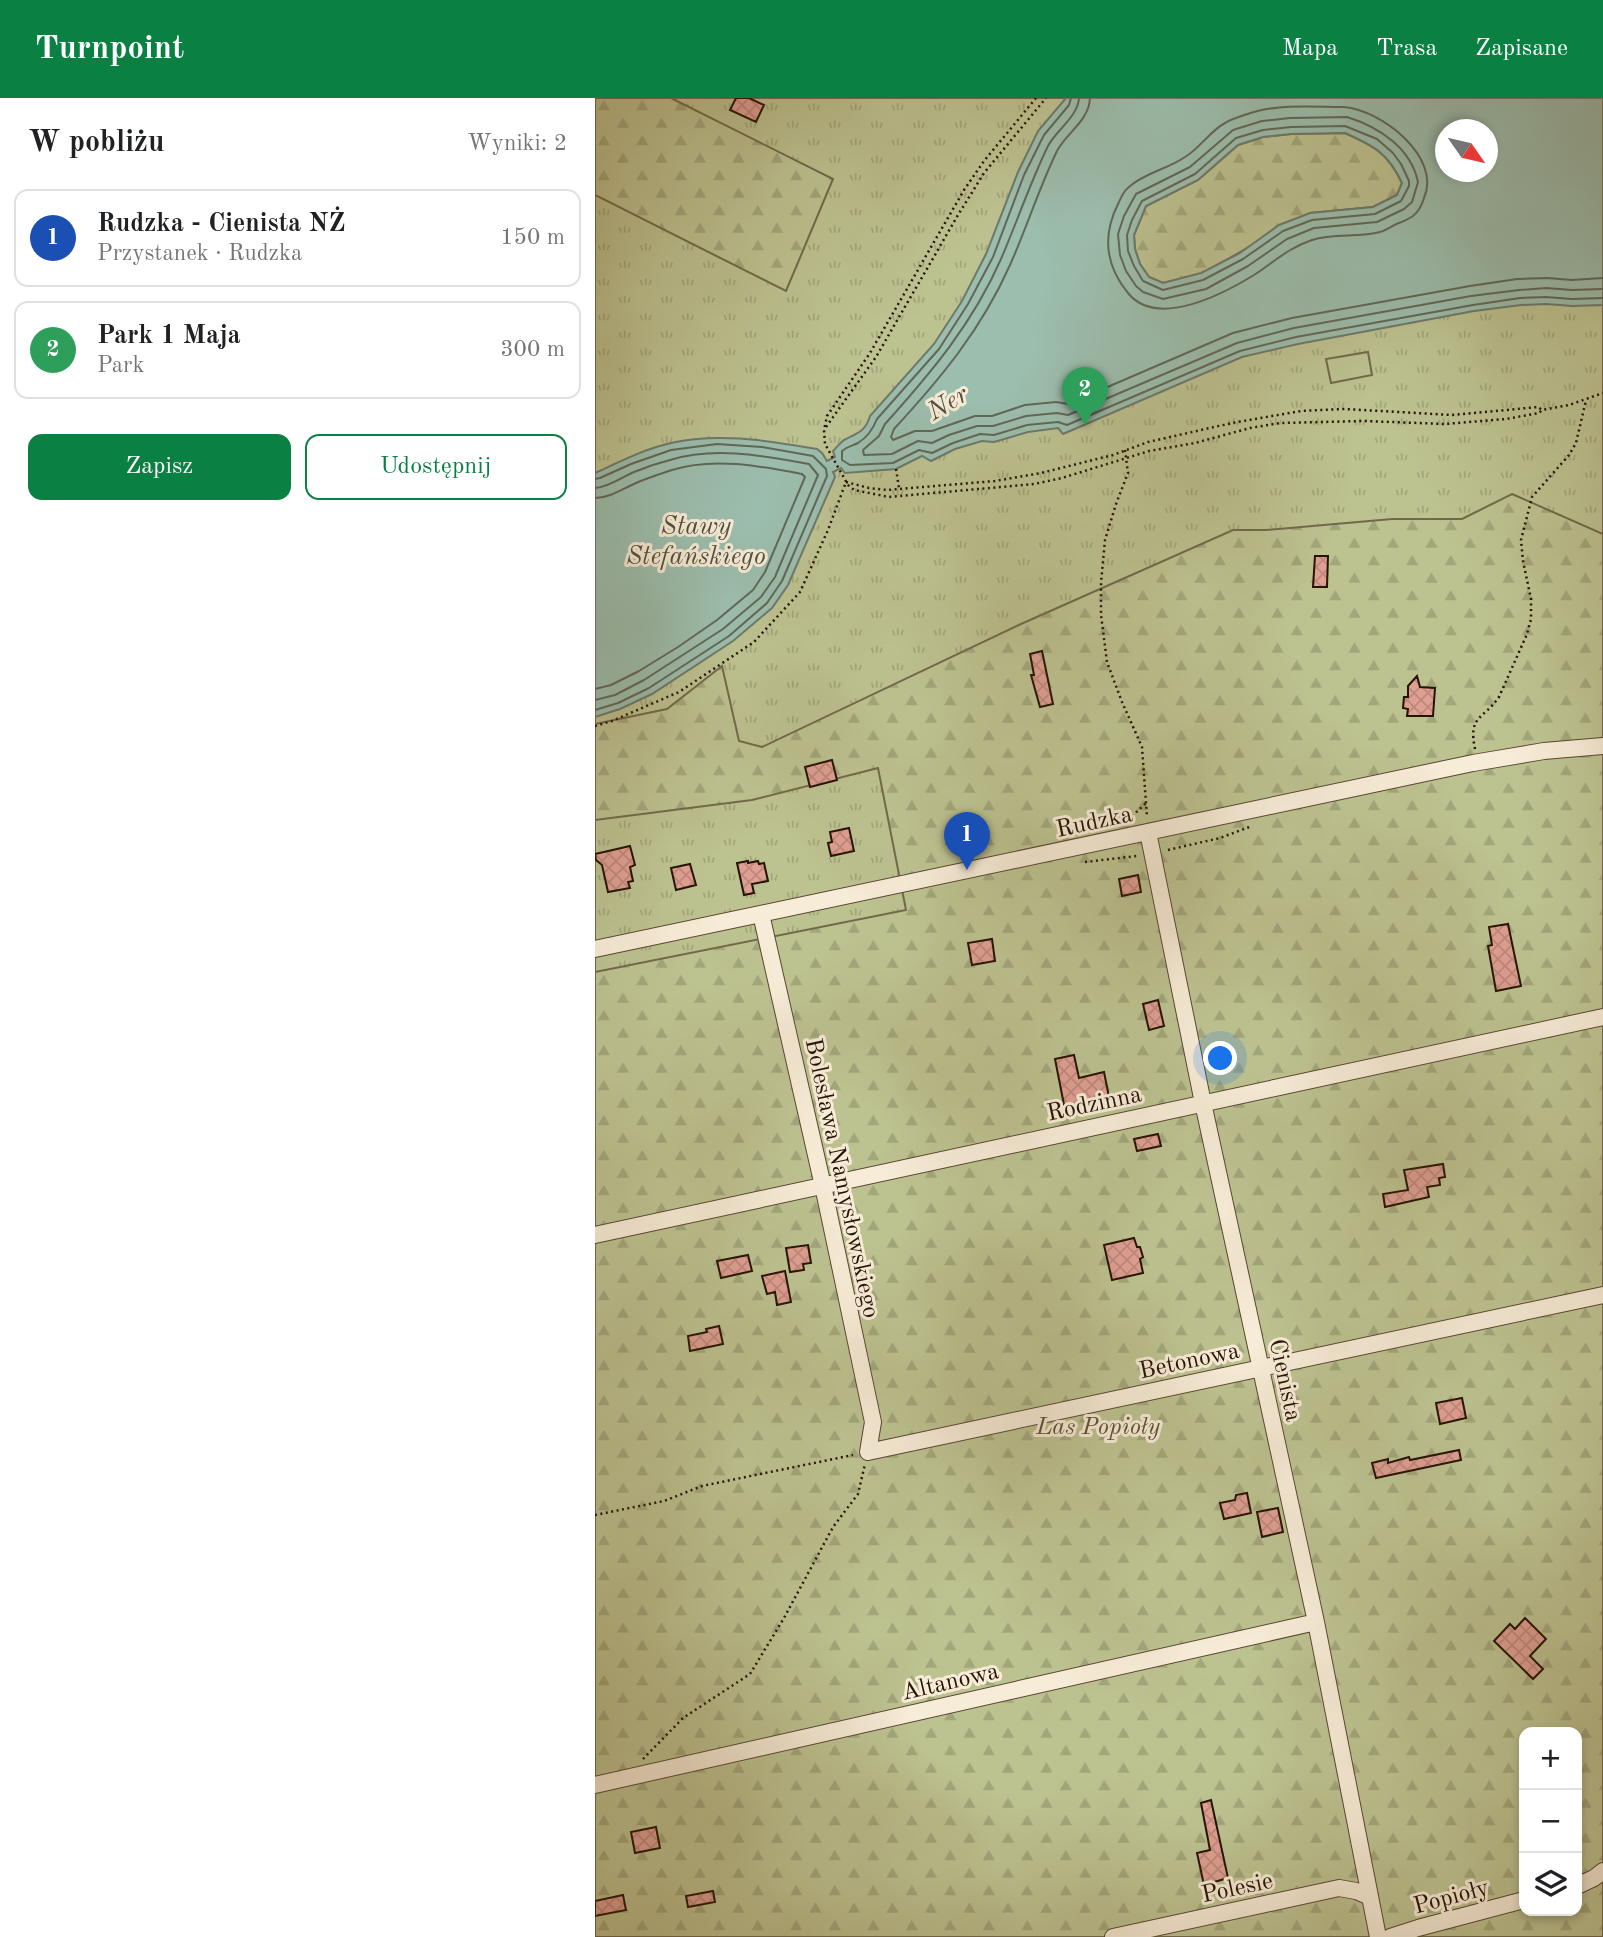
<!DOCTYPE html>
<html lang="pl">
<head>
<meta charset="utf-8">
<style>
	:root { --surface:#fff; --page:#f6f6f6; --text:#202124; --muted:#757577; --line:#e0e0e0; --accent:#0b8043 }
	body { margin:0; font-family:"Old Standard TT",serif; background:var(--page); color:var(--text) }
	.controls { position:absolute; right:21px; bottom:21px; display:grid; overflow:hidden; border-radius:14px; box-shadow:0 4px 10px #0003 }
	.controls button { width:63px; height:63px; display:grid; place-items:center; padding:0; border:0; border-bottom:2px solid var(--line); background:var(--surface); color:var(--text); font:35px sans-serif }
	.compass { position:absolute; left:840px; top:21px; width:63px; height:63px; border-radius:50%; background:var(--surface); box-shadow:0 4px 10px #0003; rotate:124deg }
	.you { position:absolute; left:626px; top:961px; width:24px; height:24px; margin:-18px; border:5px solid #fff; border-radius:50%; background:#1a73e8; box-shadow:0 0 0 10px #1a73e833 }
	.badge { display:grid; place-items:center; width:46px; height:46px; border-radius:50%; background:var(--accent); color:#fff; font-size:23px; font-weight:700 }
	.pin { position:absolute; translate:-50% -58px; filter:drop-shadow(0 2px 4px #0008) }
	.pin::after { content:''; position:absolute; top:37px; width:24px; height:21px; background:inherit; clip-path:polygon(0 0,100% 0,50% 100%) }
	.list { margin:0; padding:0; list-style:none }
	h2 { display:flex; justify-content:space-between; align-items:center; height:91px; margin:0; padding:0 28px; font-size:30px }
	h2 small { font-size:23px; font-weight:400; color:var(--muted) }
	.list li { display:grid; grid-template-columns:46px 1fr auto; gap:21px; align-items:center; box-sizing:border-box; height:98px; margin:0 14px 14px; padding:0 14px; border:2px solid var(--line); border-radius:14px }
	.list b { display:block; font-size:26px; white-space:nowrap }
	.list p { margin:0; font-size:23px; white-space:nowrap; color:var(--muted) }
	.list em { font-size:23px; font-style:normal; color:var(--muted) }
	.actions { display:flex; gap:14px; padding:21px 28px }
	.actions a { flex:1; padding:16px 0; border:2px solid var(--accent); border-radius:14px; text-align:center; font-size:24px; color:var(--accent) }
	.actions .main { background:var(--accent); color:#fff }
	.icon { flex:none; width:38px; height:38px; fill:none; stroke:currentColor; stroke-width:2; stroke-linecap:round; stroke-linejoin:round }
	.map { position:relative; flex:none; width:1008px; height:1839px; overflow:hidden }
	header { display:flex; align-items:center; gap:42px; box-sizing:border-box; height:98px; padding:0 35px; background:var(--accent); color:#fff }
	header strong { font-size:33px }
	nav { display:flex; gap:38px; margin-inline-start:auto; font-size:24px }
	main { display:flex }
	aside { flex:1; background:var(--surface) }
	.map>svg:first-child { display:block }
</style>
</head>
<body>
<header>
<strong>Turnpoint</strong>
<nav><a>Mapa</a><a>Trasa</a><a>Zapisane</a></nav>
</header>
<main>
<aside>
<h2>W pobliżu<small>Wyniki: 2</small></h2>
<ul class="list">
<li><span class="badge" style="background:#1a4fb4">1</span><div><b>Rudzka - Cienista NŻ</b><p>Przystanek · Rudzka</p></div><em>150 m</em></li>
<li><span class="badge" style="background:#2e9e5b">2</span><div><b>Park 1 Maja</b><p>Park</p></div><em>300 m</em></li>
</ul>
<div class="actions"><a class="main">Zapisz</a><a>Udostępnij</a></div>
</aside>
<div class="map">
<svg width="1008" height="1839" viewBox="0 0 1008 1839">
	<defs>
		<pattern id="grass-tufts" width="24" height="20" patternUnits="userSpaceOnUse" patternTransform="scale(1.75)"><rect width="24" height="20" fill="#bdc291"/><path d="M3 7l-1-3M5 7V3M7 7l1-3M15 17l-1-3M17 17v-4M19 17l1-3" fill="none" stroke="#a2a67b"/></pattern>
		<pattern id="forest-firs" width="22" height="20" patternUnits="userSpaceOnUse" patternTransform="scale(1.75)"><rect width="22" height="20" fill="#bdc291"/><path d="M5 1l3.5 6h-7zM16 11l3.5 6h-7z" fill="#a2a67b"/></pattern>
		<pattern id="building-cross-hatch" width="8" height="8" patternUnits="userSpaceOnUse" patternTransform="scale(1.75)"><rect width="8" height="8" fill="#df9f92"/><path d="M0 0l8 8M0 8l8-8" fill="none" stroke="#bf887c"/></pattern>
	</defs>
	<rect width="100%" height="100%" fill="#f2e2c1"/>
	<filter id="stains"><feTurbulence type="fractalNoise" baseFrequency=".00286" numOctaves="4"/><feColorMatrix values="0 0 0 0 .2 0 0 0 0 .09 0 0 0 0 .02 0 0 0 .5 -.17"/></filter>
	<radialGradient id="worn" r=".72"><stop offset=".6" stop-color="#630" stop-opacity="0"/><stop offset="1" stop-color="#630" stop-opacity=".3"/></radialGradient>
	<!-- grass -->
	<path fill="url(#grass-tufts)" stroke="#716a4a" stroke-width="2" fill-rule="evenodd" d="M0,0h1008v1839h-1008zM850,32h42v42h-42zM929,1634h53v179h-53z"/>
	<!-- forest -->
	<path fill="url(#forest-firs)" stroke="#716a4a" stroke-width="2" fill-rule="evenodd" d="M0,0h76l162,81 -47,112 -191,-96z
		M750,35c30,13 43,20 57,50l-5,12 -24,12 -63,6 -109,61 -38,9 -14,-6 -9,-13 -5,-15 -1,-14 12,-29 52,-26 40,-35 25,-8 28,-3z
		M917,396l91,40v1403h-1008v-965l311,-62 -28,-142 -126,32 -157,20v-96l72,-15 55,-43 17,75 23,6 259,-123 212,-94h33l126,-11h70zM929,1634h53v179h-53z"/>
	<!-- garden -->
	<path fill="#bdc291" stroke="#716a4a" stroke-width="2" d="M773,254l4,23 -41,8 -5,-24z"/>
	<!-- water -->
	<path fill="#9cbeae" stroke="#6c7a6a" stroke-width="2" fill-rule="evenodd" d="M471,0h537v207l-31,1 -26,-2 -25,1 -47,6 -176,33 -56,13 -179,77 -5,-6 -30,4 -34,10 -12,-1 -27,8 -24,12 -9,-5 -26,13 -51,4 -4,-5 -8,4 2,5 -47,108 -16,23 -39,33 -81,53 -32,15 -25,8v-244c24,-11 49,-24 76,-30 49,-11 97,-2 146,6l5,4 5,8 8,-4 -2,-6c4,-4 8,-10 13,-12 13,-6 20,-9 24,-23l64,-72 28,-43 24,-47 32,-82 20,-41zM850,32h42v42h-42zM750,35c29,13 43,20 57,50l-5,12 -24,12 -63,6 -31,12 -39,28 -39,20 -38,10 -14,-6 -9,-13 -5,-15 -1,-14 12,-29 52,-26 40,-35 25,-8 28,-3z"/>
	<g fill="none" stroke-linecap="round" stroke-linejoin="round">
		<!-- shore -->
		<path stroke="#606858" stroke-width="2" d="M476,0l-2,7 -25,30 -20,40 -31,82 -25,47 -29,45 -62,70c-4,10 -9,18 -19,24 -6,3 -10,3 -16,8v9l8,5 43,-2 26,-13 13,3 21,-10 27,-9 14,1 33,-10 31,-3 9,3 173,-74 56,-14 177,-32 47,-7 26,-1 26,2 31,-1
			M484,0c-1,19 -23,32 -31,48 -18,37 -31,76 -47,113 -28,64 -70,114 -116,165l-6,12 -16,14 1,5 28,-1 26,-13 14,2 17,-8 28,-9h16l33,-10 31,-3 11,2 169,-72 57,-15 177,-32 48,-6 27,-2 26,2 31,-1
			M495,0c-1,23 -23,34 -33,53 -18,37 -30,76 -47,114 -29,65 -69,113 -116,164l-3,8 2,3 22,-9h17l43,-15h17l33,-11 31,-3 12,2 165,-71 59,-15 178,-32 47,-7 30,-1 25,2 31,-2
			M749,9c37,3 98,50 80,91 -2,7 -5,13 -11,18 -4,3 -9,5 -14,7 -6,2 -12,7 -19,9 -21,6 -46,1 -68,8 -24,8 -38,22 -58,35 -31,19 -97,54 -126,18 -23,-28 -26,-57 -10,-89 3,-6 5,-13 11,-17 15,-14 39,-18 56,-30 15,-9 25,-26 40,-34 8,-5 20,-8 29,-11 28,-8 61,-5 90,-5z
			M752,19c32,10 64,31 71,65l-6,20 -8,7 -27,13 -63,6 -27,11 -39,27 -42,23 -43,10 -20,-7 -7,-6 -10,-15 -6,-16 -2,-21 6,-18 12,-22 54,-27 43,-37 29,-9 28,-3z
			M750,28l32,13 16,14 8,11 8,17v5l-8,15 -26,13 -63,6 -29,11 -40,28 -40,21 -40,10 -20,-9 -9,-15 -6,-15 -1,-16 5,-15 10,-19 53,-27 41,-36 27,-8 28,-3z
			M0,381l5,-1 31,-14 40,-14 46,-6 45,3 51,9 13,13 1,7 -45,105 -15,22 -38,33 -80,52 -31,15 -23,7
			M0,390c14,-1 27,-11 39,-16 12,-5 24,-9 36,-12 45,-14 94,-4 139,4l9,11 -43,102 -14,20 -38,32 -79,51 -29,15 -20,5
			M0,400c15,0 27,-9 41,-15 11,-5 24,-9 36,-13 41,-13 88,-4 130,4l3,3 -40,95 -12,18 -36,30 -39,27 -39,24 -28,14 -16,4"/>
	</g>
	<!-- building -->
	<path fill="url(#building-cross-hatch)" stroke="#251303" stroke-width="2" d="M141,0h13l15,7 -8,17 -26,-12z
		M720,458h13l-1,31h-14z
		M447,553l11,53 -13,3 -9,-32h3l-4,-21z
		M822,578l3,11 15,1 -2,28h-26l1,-7 -5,-1 1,-11h4v-11z
		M237,662l5,20 -27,7 -5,-20z
		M254,730l5,23 -23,5 -3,-13 4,-1 -2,-10z
		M35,748l5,19 -5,2 3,14 -5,1 2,6 -22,4 -6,-27 -6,-5 -1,-6z
		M153,763v2l10,-2 1,3 5,-1 4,18 -16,3 2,9 -10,2 -7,-32z
		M95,766l6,21 -20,5 -5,-22z
		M543,777l3,17 -19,4 -3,-17z
		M913,826l13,62 -25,5 -8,-45 4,-1 -3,-18z
		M397,841l3,22 -23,4 -4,-22z
		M563,902l6,26 -15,4 -6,-26z
		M479,957l5,23 25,-6 5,25 -30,7v3l-14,3 -10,-51z
		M563,1036l3,12 -24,5 -3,-12z
		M848,1066l2,13 -6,1 1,7 -13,2 2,10 -44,10 -2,-13 25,-4 -4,-20z
		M539,1140l3,9h3l3,10 -3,2 3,14 -31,7 -8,-35z
		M213,1147l3,18 -8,1 1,6 -14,2 -4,-24z
		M153,1157l4,16 -31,7 -4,-17z
		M190,1173l6,31 -14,3 -2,-13 -8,2 -5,-18z
		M124,1228l4,18 -33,7 -2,-15 19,-4 -1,-3z
		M867,1300l4,20 -26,6 -4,-21z
		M864,1352l2,10 -85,18 -4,-15 16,-4v4l21,-6 1,3z
		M652,1395l4,20 -27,6 -4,-16 15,-3 1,-5z
		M683,1410l5,24 -21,5 -5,-25z
		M930,1520l21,21 -16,17 13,13 -10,10 -39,-38 16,-17 5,5z
		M616,1702l17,78 -24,7 -7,-32 13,-3 -9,-47z
		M61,1729l4,21 -25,5 -4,-21z
		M118,1793l2,11 -27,5 -2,-11z
		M28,1797l3,15 -31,6v-15z"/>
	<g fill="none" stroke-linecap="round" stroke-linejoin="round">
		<!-- minor casing -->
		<g stroke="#584732" stroke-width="18">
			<path id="minor" d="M553,734l55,271 113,519 62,315
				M166,816l62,272 50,236 -5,30 735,-157
				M0,851l878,-186 71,-12 59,-5
				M0,1137l1008,-218
				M0,1687l721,-163
				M982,1788l17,-8 9,-7
				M518,1839l226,-49 17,3 14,6
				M795,1839l28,-9 106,-28"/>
		</g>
		<!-- path -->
		<path stroke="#251303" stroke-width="2.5" stroke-dasharray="2 3.5" stroke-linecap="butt" d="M441,0l-52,63 -20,29 -94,163 -43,63 -3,14 1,14 23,41 6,5 35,7 145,-13 28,-6 87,-27 46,-8 55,-15 30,-5 84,-2 81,3 61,-5 33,-6 3,-3 27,-5 34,-12
			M231,329l50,-70 82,-142 26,-42 62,-75
			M530,352l3,23 -12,31 -11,36 -4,43v32l6,47 15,40 20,45 5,70
			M301,371l3,19
			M251,384l23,6 18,2 108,-9 46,-8 72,-18 35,-13 84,-19 69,-12 44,-2 107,6 86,-8 4,3
			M0,628l17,-5 67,-29 75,-50 46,-50 28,-62 18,-48
			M880,651c-7,-34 8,-29 24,-52l28,-63 4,-15v-20l-8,-38 -2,-21 11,-43 37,-42 7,-12 10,-43
			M533,722l18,-17
			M573,752l52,-12 32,-12
			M490,764l52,-6
			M0,1417l69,-14 38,-15 151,-31
			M48,1661l40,-41 67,-44 34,-56 49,-91 25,-33 7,-30"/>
		<!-- minor -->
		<use href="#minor" stroke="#f7ecd7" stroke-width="16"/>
	</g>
	<g text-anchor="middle" stroke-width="6" stroke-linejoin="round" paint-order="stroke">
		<!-- street labels -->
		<g font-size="24" fill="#251303" stroke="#f7ecd7">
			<text transform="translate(499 723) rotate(-12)" y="8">Rudzka</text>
			<text transform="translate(499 1005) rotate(-12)" y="8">Rodzinna</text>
			<text transform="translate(248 1080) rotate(78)" y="8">Bolesława Namysłowskiego</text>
			<text transform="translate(594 1262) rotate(-12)" y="8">Betonowa</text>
			<text transform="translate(691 1282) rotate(78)" y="8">Cienista</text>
			<text transform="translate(355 1583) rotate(-13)" y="8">Altanowa</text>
			<text transform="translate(642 1789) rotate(-12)" y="8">Polesie</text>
			<text transform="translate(856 1798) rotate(-15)" y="8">Popioły</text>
		</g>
		<!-- park labels -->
		<g font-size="24" font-style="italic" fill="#5a5035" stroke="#f7ecd7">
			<text x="503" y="1336">Las Popioły</text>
		</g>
		<!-- water labels -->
		<g font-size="26" font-style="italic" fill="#4f4f3f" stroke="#f7ecd7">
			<text transform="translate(352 304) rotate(-31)" y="9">Ner</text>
			<text x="101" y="436">Stawy<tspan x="101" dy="30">Stefańskiego</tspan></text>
		</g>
	</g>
	<rect width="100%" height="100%" filter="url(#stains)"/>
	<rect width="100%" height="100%" fill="url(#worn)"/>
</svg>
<div class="controls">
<button>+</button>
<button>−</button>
<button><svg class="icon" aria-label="layers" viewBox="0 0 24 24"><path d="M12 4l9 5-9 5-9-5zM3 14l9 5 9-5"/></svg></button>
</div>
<svg class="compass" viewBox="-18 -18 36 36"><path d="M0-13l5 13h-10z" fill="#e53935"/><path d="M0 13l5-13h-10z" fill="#757577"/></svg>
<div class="you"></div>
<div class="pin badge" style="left:372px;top:772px;background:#1a4fb4">1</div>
<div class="pin badge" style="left:490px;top:327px;background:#2e9e5b">2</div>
</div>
</main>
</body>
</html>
